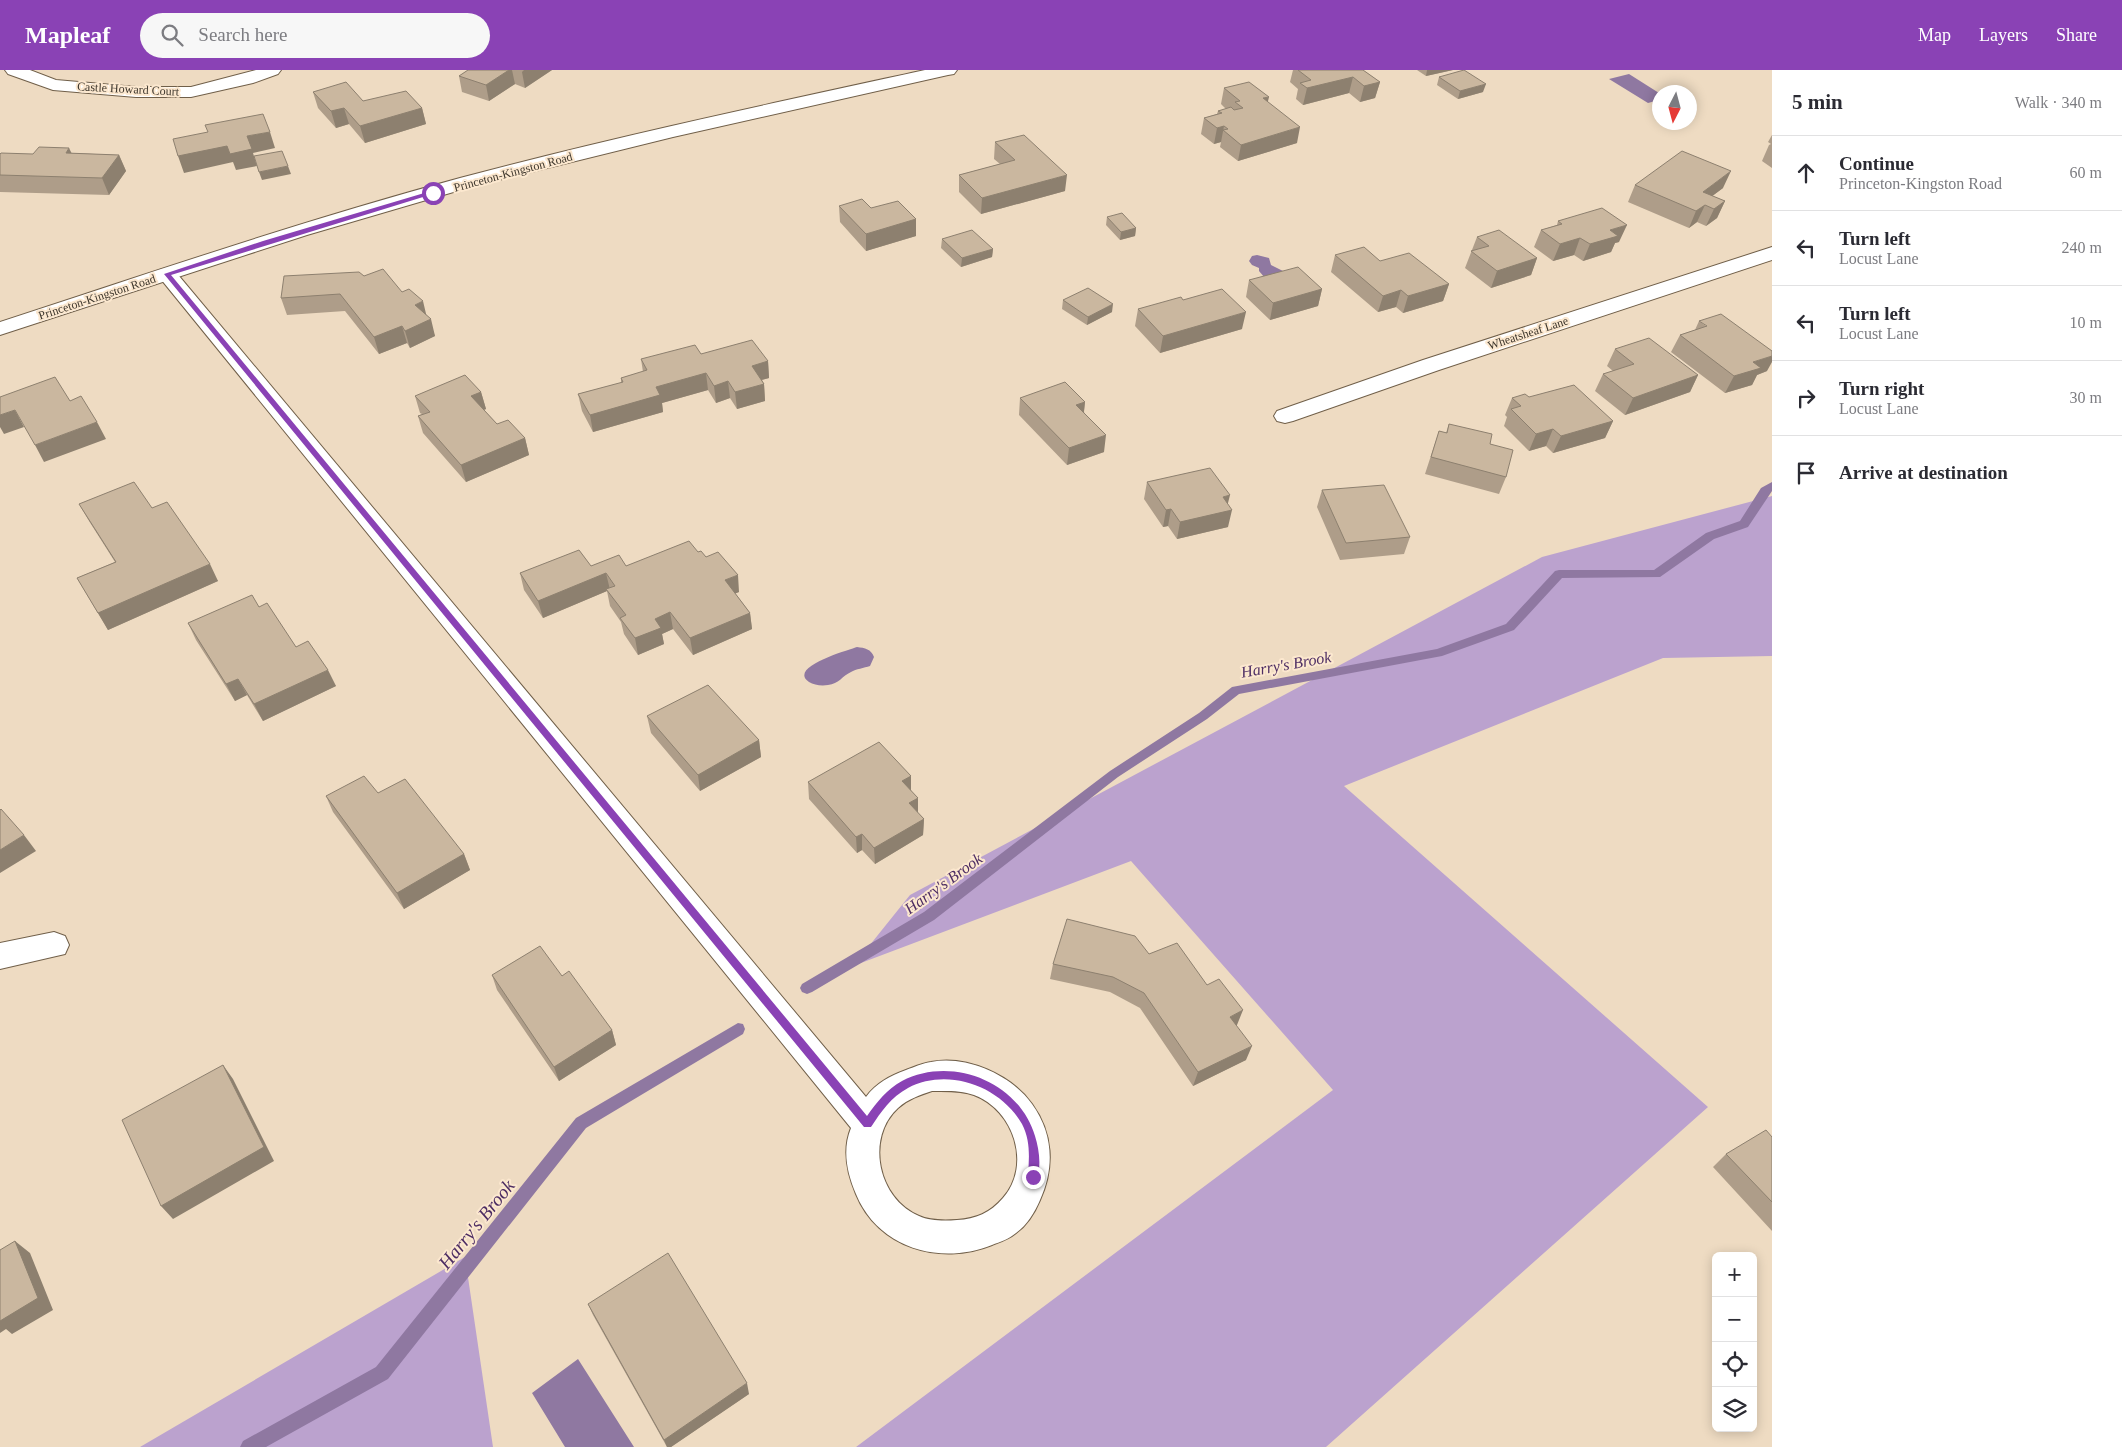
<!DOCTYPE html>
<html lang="en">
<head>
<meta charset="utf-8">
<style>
	:root { --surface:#fff; --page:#f7f7f7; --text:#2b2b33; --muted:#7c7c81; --line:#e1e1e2; --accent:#8a42b5 }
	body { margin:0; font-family:"Times New Roman",serif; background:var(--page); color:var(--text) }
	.controls { position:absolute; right:15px; bottom:15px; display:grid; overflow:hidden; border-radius:8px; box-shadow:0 2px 12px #0003 }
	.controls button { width:45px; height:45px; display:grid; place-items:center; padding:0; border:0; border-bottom:1px solid var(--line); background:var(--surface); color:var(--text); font:25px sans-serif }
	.compass { position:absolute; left:1652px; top:15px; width:45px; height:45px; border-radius:50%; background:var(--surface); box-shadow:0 2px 12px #0003; rotate:186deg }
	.stop { position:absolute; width:15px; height:15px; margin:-11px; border:4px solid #8a42b5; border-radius:50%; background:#fff }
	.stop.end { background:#8a42b5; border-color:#fff; box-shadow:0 1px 5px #0008 }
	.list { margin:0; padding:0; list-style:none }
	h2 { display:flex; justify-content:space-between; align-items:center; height:65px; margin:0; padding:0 20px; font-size:21px }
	h2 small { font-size:16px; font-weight:400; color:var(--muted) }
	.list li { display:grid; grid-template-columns:32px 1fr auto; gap:15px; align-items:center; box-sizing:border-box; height:75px; padding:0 20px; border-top:1px solid var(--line) }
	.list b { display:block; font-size:19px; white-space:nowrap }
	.list p { margin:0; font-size:16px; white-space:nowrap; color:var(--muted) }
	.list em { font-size:16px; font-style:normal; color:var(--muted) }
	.icon { flex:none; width:28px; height:28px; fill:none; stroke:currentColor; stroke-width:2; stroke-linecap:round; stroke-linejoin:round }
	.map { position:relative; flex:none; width:1772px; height:1377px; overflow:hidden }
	header { display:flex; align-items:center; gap:30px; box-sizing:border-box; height:70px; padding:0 25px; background:var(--accent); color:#fff }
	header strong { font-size:24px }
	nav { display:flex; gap:28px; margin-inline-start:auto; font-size:18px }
	.search { width:350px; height:45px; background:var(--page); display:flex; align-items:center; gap:12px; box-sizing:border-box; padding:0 18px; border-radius:28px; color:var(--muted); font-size:19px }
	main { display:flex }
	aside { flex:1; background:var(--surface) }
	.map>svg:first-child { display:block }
</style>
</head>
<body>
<header>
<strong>Mapleaf</strong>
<div class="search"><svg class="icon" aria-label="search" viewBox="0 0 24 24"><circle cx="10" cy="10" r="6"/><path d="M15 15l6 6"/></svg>Search here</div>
<nav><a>Map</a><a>Layers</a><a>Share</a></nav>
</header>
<main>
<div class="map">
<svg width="1772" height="1377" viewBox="0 0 1772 1377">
	<rect width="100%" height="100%" fill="#eedbc2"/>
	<!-- forest -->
	<path fill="#bba2ce" d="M1772,426v160l-109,2 -319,128 364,321 -382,340h-470l477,-357 -202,-229 -278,105 57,-71 632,-338z
		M465,1187l28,190h-353z"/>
	<!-- water -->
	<path fill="#8f78a1" d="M1629,4l30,19v7l-11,3 -39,-24z
		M1257,185l12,3 2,7 12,6 -18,7 -6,-7v-3l-7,-3 -3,-4 3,-5z
		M857,577c8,1 14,2 17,10l-4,9c-6,2 -14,3 -19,6 -9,4 -12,12 -23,13 -7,1 -14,0 -19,-3 -22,-15 40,-32 48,-35z
		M578,1289l56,88h-69l-33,-54z"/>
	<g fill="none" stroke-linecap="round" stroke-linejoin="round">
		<!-- stream -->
		<path fill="#8f78a1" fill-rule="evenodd" d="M1772,412v9l-24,36 -34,12 -54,38 -98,1 -48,52 -72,26 -203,38 -32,25 -89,58 -184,143 -122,72 -5,2 -5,-2 -2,-4 2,-4 122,-72 186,-141 89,-58 33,-26 205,-38 69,-25 49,-53 4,-1h95l52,-37 34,-12 21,-33z
			M738,953l5,1 2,5 -2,5 -157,94 -198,251 -122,68h-26l3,-6 133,-74 200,-249z"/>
		<!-- minor casing -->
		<g stroke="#705f49" stroke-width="2">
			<path id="minor" d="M5,0h25l26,10 80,7h55l65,-17h25l-3,4 -25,9 -62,14h-55l-83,-7 -45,-16z
				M1772,177v13l-333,110 -146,51 -8,2 -8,-2 -3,-5 3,-5 146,-51z
				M167,198l7,2 692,827c10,-14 24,-21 40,-27 8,-3 17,-7 25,-8 36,-7 80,13 101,42 21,29 23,63 8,96 -5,12 -13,25 -24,33 -7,6 -16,9 -24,12 -52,21 -114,3 -136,-51 -9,-21 -14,-44 -5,-66l-691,-850 -3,-4 3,-4zM932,1021c13,0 29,-1 42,4 40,15 58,70 29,103 -13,15 -27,21 -46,22 -13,1 -27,1 -38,-4 -41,-17 -54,-78 -21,-108 10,-9 22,-13 34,-17z
				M54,862l11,4 4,9 -4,9 -65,15v-26z"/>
		</g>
		<!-- secondary casing -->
		<g stroke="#705f49" stroke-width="2">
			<path id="secondary" d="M925,0h32l-3,4 -6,1 -275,62 -199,49 -167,49 -307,100v-13c153,-50 305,-102 460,-144 154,-41 309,-74 465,-108z"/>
		</g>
		<!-- minor -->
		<use href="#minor" fill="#fff" fill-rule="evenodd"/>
		<!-- secondary -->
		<use href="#secondary" fill="#fff" fill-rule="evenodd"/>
	</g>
	<!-- wall -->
	<path fill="#ae9d89" d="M468,0h84l-27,18 -10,-4 -26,17 -27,-9 -3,-16z
		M1293,0h70l17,12 -5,16 -15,4 -11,-9 -46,12 -7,-6 2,-10 -8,-7z
		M1417,0h36l-27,6z
		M1439,7l44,15 -25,7 -21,-14z
		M1224,18l44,14 29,41 -59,18 -18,-14 1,-5 -7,2 -13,-10 3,-16 13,-4 1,-3 8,-2 -5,-5z
		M313,22l50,9 59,7 4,16 -61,19 -16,-19 -13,4 -18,-20z
		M1772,65v33l-10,-7 7,-16 2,-1 -3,-2z
		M995,72l70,49 -84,23 -22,-22v-17l41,-11 -6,-5z
		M72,83l47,2 7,16 -17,24 -109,-3v-38h33z
		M1635,115l88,3 -11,8 13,5 -8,17 -11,8 -9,-4 -8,6 -61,-26z
		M839,136l32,2 45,11v17l-50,15 -26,-29z
		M1107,147l29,11 -1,8 -15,4 -14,-15z
		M1558,151l61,21 -4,1 -4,9 -28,9 -9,-6 -21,6 -19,-14 7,-17 16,-5z
		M1477,167l60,21 -6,17 -40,13 -26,-20z
		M942,169l51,10 -1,8 -31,10 -20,-19z
		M1335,185l45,6 69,23 -6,17 -40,12 -7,-6 -18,5 -47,-40z
		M364,206l38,16 25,24 8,20 -25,12 -3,-5 -28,11 -34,-43 -58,4 -6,-17z
		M1249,210l73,9 -4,17 -48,14 -24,-23z
		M1063,230l49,12 -25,13 -25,-16z
		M1183,230l59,29 -82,24 -25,-27 3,-17z
		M1699,251l68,50 -10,4 -5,10 -27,8 -54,-41 9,-17 15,-5z
		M1615,279l83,26 -8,17 -65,23 -30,-24 8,-17 10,-3 -6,-5z
		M701,284l67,7 1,17 -7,2 2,4 1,17 -28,8 -7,-11 -14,5 -8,-13 -46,13 1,9 -70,20 -11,-21 -4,-17 43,-11v-5l22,-6 -2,-13z
		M481,322l5,17 -2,1 13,14 28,14 4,17 -63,27 -43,-49 -5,-17 4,-2 -2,-1 -5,-17z
		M1529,327l84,24 -8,17 -52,15 -7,-7 -17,5 -25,-25 3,-9 -2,-2 7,-17z
		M1020,328l65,4 -1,10 20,40 -37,13 -48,-50z
		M1449,354l41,20 16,33 -7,17 -74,-20 14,-43 7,2z
		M1147,412l81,22v23l-51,12 -9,-13 -5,1 -19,-28z
		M1322,420l88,47 -6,17 -64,6 -23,-53z
		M79,434l73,4 66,73 -110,49 -31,-52 38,-16 -26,-41z
		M698,482l8,5 33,35 -4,1 15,20 2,16 -59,26 -20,-26 -11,5 2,10 -26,11 -14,-21 -3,-12 -11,-16 -3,-15 -64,27 -19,-28 -4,-17 71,-7h35z
		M259,537l37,40 40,39 -73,35 -16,-26 -12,6 -39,-61 -8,-17z
		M647,646l112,24 2,17 -61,34 -49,-58z
		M911,706v14l7,23 6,6 -1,16 -48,29 -13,-14 -5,3 -48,-54 -1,-17z
		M378,723l86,61 6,16 -66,39 -71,-97 -7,-16z
		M1149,884l58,31 30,40h-1l10,35 -53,26 -53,-78 -30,-16 -60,-13 3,-15z
		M492,905l70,1 50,54 4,15 -57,36 -62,-91z
		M1772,1067v94l-59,-64 13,-13z
		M588,1234l161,90 -78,53h-4l-74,-132z"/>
	<!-- shaded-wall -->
	<path fill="#8d806f" d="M509,0h3l3,14 -26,17 -3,-16z
		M524,0h28l-27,18 -3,-16z
		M1427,0h26l-27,6z
		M1353,7l-4,16 -46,12 4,-17z
		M1380,12l-5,16 -15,4 4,-16z
		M1486,14l-3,8 -25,7 2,-8z
		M1269,27l-4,16 -2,-15z
		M344,38l5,16 -13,4 -5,-17z
		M422,38l4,16 -61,19 -5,-17z
		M1224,56l-3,16 -7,2 3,-16z
		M1300,57l-3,16 -59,18 3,-16z
		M270,62l5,16 -22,5 4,13 -21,4 -3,-8 -49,11 -6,-17 69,-20z
		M69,78l8,16 -11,-11z
		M119,85l7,16 -17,24 -7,-17z
		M288,96l3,8 -29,6 -3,-8z
		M1731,101l-8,17 -28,21 8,-17z
		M1067,105l-2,16 -84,23 1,-16z
		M1725,131l-8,17 -11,8 8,-17z
		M1705,135l-8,17 -8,6 7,-17z
		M916,149v17l-50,15v-17z
		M1627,155l-8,17 -4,1 -4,9 -28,9 7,-17 20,-14z
		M1136,158l-1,8 -15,4 1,-8z
		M1580,168l-6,17 -21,6 7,-17z
		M993,179l-1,8 -31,10 1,-9z
		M1537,188l-6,17 -40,13 6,-17z
		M1449,214l-6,17 -40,12 5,-17z
		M1322,219l-4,17 -48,14 3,-17z
		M1401,220l-5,17 -18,5 5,-16z
		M423,231l4,17 -12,-13z
		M1113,234l-1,8 -25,13 1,-8z
		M1246,242l-4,17 -82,24 3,-17z
		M431,249l4,17 -25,12 -5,-17z
		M402,256l5,17 -28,11 -5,-17z
		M1772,286v6l-5,9 -10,4 -5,10 -27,8 9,-17 19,-14z
		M768,291l1,17 -16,4 -1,-16z
		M706,303l2,17 -46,13 1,9 -70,20 -3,-17 66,-28z
		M1698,305l-8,17 -65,23 8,-17z
		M728,311l2,17 -14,5 -2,-17z
		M764,314l1,17 -28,8 -2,-17z
		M481,322l5,17 -11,4 -4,-17z
		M1085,332l-2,17 -7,-14z
		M15,340l9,17 -20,7 -4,-7v-12z
		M1613,351l-8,17 -52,15 8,-17z
		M97,352l9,17 -62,23 -9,-17z
		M1553,359l-7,17 -17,5 7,-17z
		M1106,365l-2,17 -37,13 2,-17z
		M525,368l4,17 -63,27 -5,-17z
		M1230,425l-4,16 6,-1 -4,17 -51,12 3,-17 43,-25z
		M1171,439l-3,17 -5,1 3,-17z
		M210,494l8,17 -110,49 -10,-17z
		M606,503l4,17 -4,-1 1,2 -64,27 -5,-17z
		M738,505l1,17 -12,5 -2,-17z
		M670,542l3,17 -11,5 2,10 -26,11 -3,-17 20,-19z
		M750,543l2,16 -59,26 -3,-17z
		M328,600l8,16 -73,35 -9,-17z
		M238,609l9,16 -12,6 -9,-17z
		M759,670l2,17 -61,34 -2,-16z
		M911,706v16l-9,-11z
		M918,728v16l-9,-11z
		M924,749l-1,16 -48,29 -1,-16z
		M862,764v16l-5,3 -1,-16z
		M24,765l12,16 -36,22v-23z
		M464,784l6,16 -66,39 -7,-16z
		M1243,940l-6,15 -12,6 5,-14z
		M612,960l4,15 -57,36 -5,-14z
		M1252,976l-6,14 -53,26 5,-14z
		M223,995l10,14 41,82 -101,58 -12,-13z
		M15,1171l15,12 23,57 -41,24 -6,-5 -6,4v-13z
		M747,1313l2,11 -78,53h-4l-3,-7z"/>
	<!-- building -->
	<path fill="#cab79f" stroke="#8d806f" d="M468,0h41l-23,15 -27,-9z
		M1298,0h65l17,12 -16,4 -11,-9 -46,11 -7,-5 11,-3z
		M1464,0l22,14 -26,7 -21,-14z
		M346,12l17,19 43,-10 16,17 -62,18 -16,-18 -13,3 -18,-19z
		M1249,12l20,15 -6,1 37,29 -59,18 -18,-15 5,-1 -4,-3 -7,2 -13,-10 18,-5 -4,-2 13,-4 3,3 9,-2 -8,-6 5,-1 -16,-13z
		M263,44l7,18 -23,4 5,13 -22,5 -3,-8 -49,10 -5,-17 35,-7 -3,-7z
		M1024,65l43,40 -85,23 -23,-23 56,-15 -20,-18z
		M39,77l30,1 -3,5 53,2 -17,23 -102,-3v-21l1,-1 32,1z
		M282,81l6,15 -29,6 -5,-16z
		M1682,81l49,20 -28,21 22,9 -11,8 -9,-4 -9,6 -61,-26z
		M862,129l9,9 27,-7 18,18 -50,15 -27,-28z
		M1602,138l25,17 -17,5 8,6 -28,8 -10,-6 -20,6 -19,-14 21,-6 -4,-3z
		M1122,143l14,15 -15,4 -14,-15z
		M972,160l21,19 -31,9 -20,-19z
		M1499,160l38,28 -40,13 -26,-20 18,-5 -12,-9z
		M1364,177l16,14 29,-8 40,31 -41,12 -7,-6 -18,6 -48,-41z
		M1298,197l24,22 -49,14 -24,-23z
		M383,199l19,23 7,-3 14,12 -8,4 16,14 -26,12 -3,-5 -28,11 -34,-43 -59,4 3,-22 75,-4 5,4z
		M1088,218l25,16 -25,13 -25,-17z
		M1222,219l24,23 -83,24 -25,-27 43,-12 2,3z
		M1721,244l51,37v5l-19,6 8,6 -27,8 -54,-41 27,-9 -8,-5z
		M1649,268l49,37 -65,23 -30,-24 31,-10 -19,-15z
		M752,270l16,21 -16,5 12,18 -29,8 -7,-11 -14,5 -8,-13 -50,14 4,8 -70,20 -12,-21 45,-12 -2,-4 26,-8 -6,-11 54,-14 6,9z
		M465,305l16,17 -10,4 26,28 11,-4 17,18 -64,27 -43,-49 12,-4 -15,-16z
		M55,307l15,24 11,-5 16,26 -62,23 -20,-35 -15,5v-18z
		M1065,312l20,20 -9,3 30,30 -37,13 -49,-50z
		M1574,315l39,36 -52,15 -8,-7 -17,5 -25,-25 10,-3 -9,-8 13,-4 4,3z
		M1449,354l43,10 -2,10 23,6 -7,27 -75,-20 8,-26 8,2z
		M1210,398l20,27 -7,2 9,13 -52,12 -9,-13 -5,1 -19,-28z
		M134,412l18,26 15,-6 43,62 -112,49 -21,-35 39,-16 -37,-58z
		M1384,415l26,52 -64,6 -24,-53z
		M689,471l9,11 3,-1 5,6 12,-5 20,23 -13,5 25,33 -60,25 -20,-26 -15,7 6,9 -26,10 -15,-20 6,-3 -20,-26 9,-3 -9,-13 -68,28 -18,-28 59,-23 12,16 28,-11 7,11z
		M252,525l7,12 8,-4 29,44 12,-6 20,29 -74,34 -16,-25 -12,5 -38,-61z
		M708,615l51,55 -61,35 -51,-59z
		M879,672l32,34 -9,5 16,17 -9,5 15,16 -50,29 -12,-14 -6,3 -48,-55z
		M364,706l14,17 27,-14 59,75 -67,39 -71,-97z
		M1,739l23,26 -24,15v-40z
		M1067,849l68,17 14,18 28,-11 30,42 12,-6 24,31 -13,7 22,29 -54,26 -54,-79 -31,-16 -60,-13z
		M540,876l22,30 7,-5 43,59 -58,37 -62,-92z
		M223,995l41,82 -103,59 -39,-86z
		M1766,1060l6,7v65l-46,-48z
		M15,1171l23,57 -38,23v-71z
		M668,1183l79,130 -83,57 -76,-136z"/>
	<!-- route -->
	<path fill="#8a42b5" d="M431,121l5,2 -265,82 696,841c10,-14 20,-27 35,-35 50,-26 117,1 133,55 4,13 7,31 1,44l-3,2 -5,-5c1,-18 3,-36 -6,-53 -22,-38 -74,-57 -114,-36 -17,9 -27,24 -37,39h-7l-700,-853 99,-33z"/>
	<g text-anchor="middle" stroke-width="4" stroke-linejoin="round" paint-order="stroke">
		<!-- far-street labels -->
		<g font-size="12" fill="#3d362c" stroke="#fce8cf">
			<text transform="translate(128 19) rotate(3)" y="4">Castle Howard Court</text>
			<text transform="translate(513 102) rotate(-15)" y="4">Princeton-Kingston Road</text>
			<text transform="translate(97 227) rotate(-18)" y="4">Princeton-Kingston Road</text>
			<text transform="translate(1528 263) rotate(-18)" y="4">Wheatsheaf Lane</text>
		</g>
		<!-- water labels -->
		<g font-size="16" font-style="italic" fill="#4d2d63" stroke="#fce8cf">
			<text transform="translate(1286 594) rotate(-10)" y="6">Harry's Brook</text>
			<text transform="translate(943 813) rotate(-36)" y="6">Harry's Brook</text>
		</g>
		<!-- near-water labels -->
		<g font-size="19" font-style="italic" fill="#4d2d63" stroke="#fce8cf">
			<text transform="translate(476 1154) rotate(-51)" y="7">Harry's Brook</text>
		</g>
	</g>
</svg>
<div class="controls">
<button>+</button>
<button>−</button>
<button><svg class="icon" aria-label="locate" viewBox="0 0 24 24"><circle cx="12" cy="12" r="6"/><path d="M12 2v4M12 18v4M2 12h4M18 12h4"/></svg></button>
<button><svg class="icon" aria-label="layers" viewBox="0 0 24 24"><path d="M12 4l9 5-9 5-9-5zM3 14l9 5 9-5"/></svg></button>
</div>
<svg class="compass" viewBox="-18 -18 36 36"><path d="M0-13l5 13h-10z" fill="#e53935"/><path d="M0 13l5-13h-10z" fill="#7c7c81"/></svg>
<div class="stop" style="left:433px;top:123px"></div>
<div class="stop end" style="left:1033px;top:1107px"></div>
</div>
<aside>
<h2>5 min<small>Walk · 340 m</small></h2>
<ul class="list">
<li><svg class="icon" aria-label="ahead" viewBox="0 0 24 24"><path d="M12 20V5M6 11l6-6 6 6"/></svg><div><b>Continue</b><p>Princeton-Kingston Road</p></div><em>60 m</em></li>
<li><svg class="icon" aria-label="left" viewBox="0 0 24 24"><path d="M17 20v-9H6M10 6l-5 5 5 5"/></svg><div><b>Turn left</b><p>Locust Lane</p></div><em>240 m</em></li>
<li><svg class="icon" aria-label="left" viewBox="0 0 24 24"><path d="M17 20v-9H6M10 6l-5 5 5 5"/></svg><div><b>Turn left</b><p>Locust Lane</p></div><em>10 m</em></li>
<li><svg class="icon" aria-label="right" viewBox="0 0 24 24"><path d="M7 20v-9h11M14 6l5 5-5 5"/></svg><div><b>Turn right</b><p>Locust Lane</p></div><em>30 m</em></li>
<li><svg class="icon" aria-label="arrive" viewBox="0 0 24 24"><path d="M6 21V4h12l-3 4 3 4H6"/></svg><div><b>Arrive at destination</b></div></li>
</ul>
</aside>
</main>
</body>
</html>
